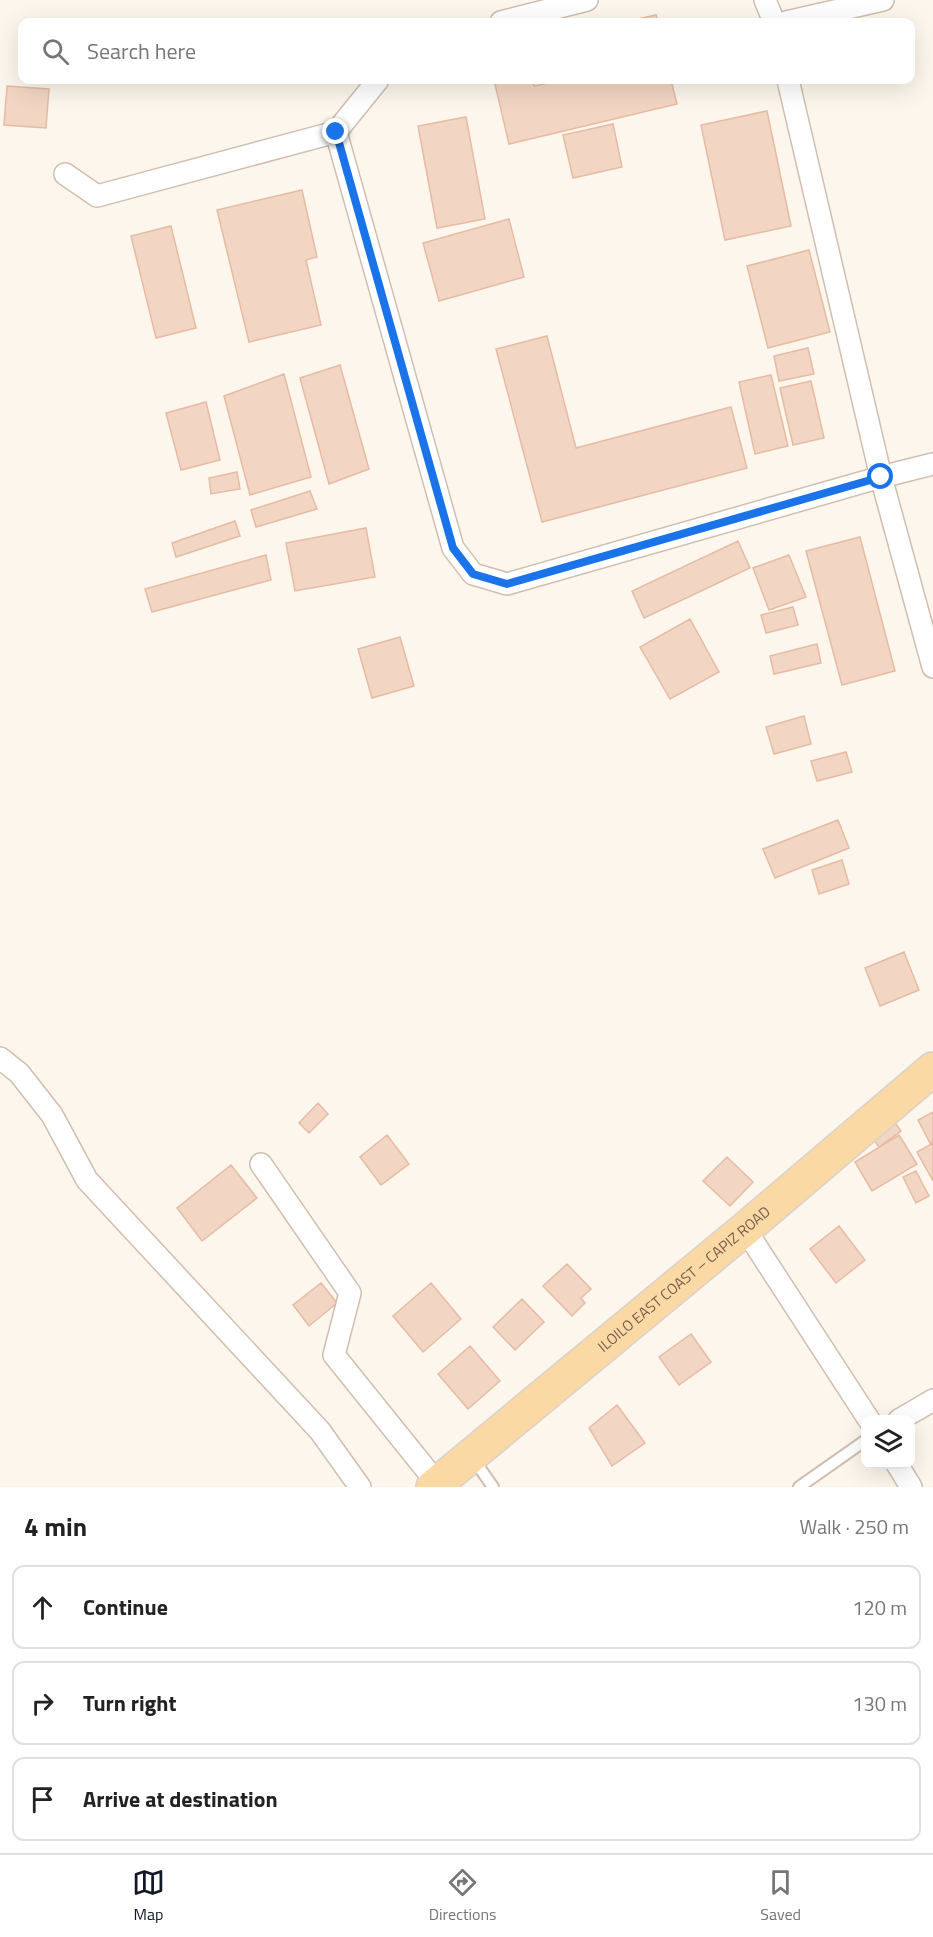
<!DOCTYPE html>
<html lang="en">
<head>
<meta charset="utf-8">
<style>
	:root { --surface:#fff; --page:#f2f2f2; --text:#222; --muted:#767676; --line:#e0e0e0; --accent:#111827 }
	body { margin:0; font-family:"Titillium Web",sans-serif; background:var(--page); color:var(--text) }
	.controls { position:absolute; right:18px; bottom:18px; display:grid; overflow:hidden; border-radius:12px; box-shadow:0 6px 24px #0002 }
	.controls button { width:54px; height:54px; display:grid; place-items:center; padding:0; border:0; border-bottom:2px solid var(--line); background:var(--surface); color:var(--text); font:30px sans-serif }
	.stop { position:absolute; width:18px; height:18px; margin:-14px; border:4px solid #1a73e8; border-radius:50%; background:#fff }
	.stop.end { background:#1a73e8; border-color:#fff; box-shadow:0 2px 6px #0008 }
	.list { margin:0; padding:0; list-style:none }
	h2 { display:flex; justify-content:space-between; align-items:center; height:78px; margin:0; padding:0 24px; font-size:26px }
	h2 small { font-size:20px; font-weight:400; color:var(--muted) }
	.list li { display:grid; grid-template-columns:39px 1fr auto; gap:18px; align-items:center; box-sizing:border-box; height:84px; margin:0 12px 12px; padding:0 12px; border:2px solid var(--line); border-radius:12px }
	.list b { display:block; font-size:22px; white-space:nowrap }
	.list em { font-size:20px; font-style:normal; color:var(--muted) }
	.icon { flex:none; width:33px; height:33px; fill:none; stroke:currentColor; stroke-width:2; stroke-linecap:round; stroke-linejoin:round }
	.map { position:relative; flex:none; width:933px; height:1487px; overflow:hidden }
	.search { position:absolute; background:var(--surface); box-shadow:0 6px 24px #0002; left:18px; right:18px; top:18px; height:66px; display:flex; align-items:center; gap:15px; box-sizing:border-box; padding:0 21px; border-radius:12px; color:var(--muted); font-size:22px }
	.sheet { height:366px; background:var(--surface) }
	nav { display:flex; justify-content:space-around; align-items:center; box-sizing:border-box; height:84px; border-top:2px solid var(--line); background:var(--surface); font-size:16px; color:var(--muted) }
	nav a { display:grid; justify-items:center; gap:3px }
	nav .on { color:var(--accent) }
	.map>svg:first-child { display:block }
</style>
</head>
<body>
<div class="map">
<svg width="933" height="1487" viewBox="0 0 933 1487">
	<rect width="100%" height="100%" fill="#fdf6ec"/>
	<!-- building -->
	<path fill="#f3d5c3" stroke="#e6bba3" stroke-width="1.5" d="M656,15l2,7h-33z
		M494,80h39l1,6 28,-6h109l6,24 -168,40z
		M7,86l42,3 -3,39 -42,-3z
		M767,111l24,115 -66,14 -24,-115z
		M466,117l19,102 -48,9 -19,-102z
		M613,124l9,43 -49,11 -10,-43z
		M302,190l15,67 -11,3 15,65 -72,17 -32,-132z
		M509,219l15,58 -85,24 -16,-58z
		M171,226l25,102 -40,10 -25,-102z
		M809,250l21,82 -62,16 -21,-82z
		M547,336l29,112 155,-41 16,61 -205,54 -46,-173z
		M808,348l6,26 -35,7 -5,-25z
		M340,365l29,104 -40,15 -29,-106z
		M284,374l27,103 -61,18 -26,-99z
		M771,375l17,71 -33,8 -16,-72z
		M811,381l13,57 -31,7 -13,-57z
		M206,402l14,58 -39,10 -15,-57z
		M237,472l3,17 -29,5 -2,-16z
		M310,491l7,18 -61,18 -5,-17z
		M235,521l5,15 -64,21 -4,-14z
		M366,528l9,49 -80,14 -9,-48z
		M860,537l35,134 -53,14 -36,-134z
		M738,541l12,27 -106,50 -12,-27z
		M266,555l5,25 -119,32 -7,-23z
		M789,555l17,42 -37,13 -16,-42z
		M793,607l5,18 -32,8 -5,-18z
		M690,619l29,53 -49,27 -30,-52z
		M400,637l14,49 -42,12 -14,-49z
		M817,644l4,19 -47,11 -4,-18z
		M804,716l7,28 -37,10 -8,-27z
		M846,752l6,20 -35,9 -6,-20z
		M838,820l11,28 -74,30 -12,-29z
		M842,860l7,24 -30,10 -7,-24z
		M904,952l15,38 -39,16 -15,-38z
		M318,1103l10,11 -19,19 -10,-10z
		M933,1112v29l-3,2 -12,-23z
		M893,1120l8,11 -22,16 -8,-10z
		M387,1135l22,29 -28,21 -21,-28z
		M899,1135l18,29 -45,27 -17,-29z
		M933,1143v38l-16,-29z
		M727,1157l26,25 -23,24 -27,-25z
		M231,1165l26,33 -55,43 -25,-33z
		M916,1171l13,25 -13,7 -13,-26z
		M839,1226l26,34 -29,23 -26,-34z
		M567,1264l24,25 -10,9 4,5 -13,13 -29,-30z
		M321,1283l16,20 -28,23 -16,-21z
		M431,1283l30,36 -38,33 -30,-36z
		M522,1299l22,23 -29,28 -22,-23z
		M691,1334l20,28 -32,23 -20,-28z
		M470,1346l30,35 -32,28 -30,-35z
		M617,1405l28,38 -33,23 -23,-38z"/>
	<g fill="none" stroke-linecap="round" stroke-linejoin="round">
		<!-- service casing -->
		<g stroke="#d1beb0" stroke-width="14">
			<path id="service" d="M472,1457l21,30
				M799,1487l67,-47"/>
		</g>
		<!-- minor casing -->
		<g stroke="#d1beb0" stroke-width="24">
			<path id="minor" d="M765,0l9,22
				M501,22l86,-22
				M786,22l97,-22
				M378,80l-42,52 117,416 20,26 34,10 374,-107 52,-13
				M788,80l93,397 52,190
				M65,174l32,22 239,-64
				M0,1058l19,15 33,42 35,65 233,251 40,56
				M261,1164l89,129 -16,62 103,128
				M745,1229l124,191
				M899,1420l34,-20
				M897,1464l14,23"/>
		</g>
		<!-- primary casing -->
		<g stroke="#dad1cd" stroke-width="36">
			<g id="primary">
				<path id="s1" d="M433,1487l312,-258 188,-160"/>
			</g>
		</g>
		<!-- service -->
		<use href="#service" stroke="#fff" stroke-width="10"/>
		<!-- minor -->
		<use href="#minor" stroke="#fff" stroke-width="21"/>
		<!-- primary -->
		<use href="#primary" stroke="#fbd9a5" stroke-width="33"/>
	</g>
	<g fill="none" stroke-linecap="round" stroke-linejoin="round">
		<!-- route -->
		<path stroke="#1a73e8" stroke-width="8" d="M336,132l117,416 20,26 34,10 374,-107"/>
	</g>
	<g text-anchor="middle" stroke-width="4.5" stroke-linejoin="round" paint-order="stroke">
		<!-- street labels -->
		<g font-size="15" fill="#7a5c4d" stroke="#fffaf3">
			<text dy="5" stroke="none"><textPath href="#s1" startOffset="326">ILOILO EAST COAST – CAPIZ ROAD</textPath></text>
		</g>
	</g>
</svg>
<div class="controls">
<button><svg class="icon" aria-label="layers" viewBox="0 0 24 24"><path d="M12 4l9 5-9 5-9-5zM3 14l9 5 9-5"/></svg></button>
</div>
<div class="stop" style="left:881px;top:477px"></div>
<div class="stop end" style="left:336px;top:132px"></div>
<div class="search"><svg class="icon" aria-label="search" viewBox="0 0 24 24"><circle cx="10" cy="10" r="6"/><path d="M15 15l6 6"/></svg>Search here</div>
</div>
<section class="sheet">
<h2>4 min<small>Walk · 250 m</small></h2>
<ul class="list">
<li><svg class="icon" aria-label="ahead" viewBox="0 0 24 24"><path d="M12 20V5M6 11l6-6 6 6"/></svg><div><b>Continue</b></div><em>120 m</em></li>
<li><svg class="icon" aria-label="right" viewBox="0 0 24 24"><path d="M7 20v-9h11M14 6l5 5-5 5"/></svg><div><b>Turn right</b></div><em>130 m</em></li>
<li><svg class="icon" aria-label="arrive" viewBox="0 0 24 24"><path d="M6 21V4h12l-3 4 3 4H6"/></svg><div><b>Arrive at destination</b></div></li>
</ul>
</section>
<nav>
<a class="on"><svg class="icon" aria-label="map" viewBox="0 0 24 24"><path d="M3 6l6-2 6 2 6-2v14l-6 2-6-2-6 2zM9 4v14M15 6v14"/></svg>Map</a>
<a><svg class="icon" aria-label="directions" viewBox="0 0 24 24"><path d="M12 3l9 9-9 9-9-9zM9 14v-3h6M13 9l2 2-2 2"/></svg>Directions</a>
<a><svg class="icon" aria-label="saved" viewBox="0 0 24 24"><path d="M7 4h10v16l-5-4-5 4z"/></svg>Saved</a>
</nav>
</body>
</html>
